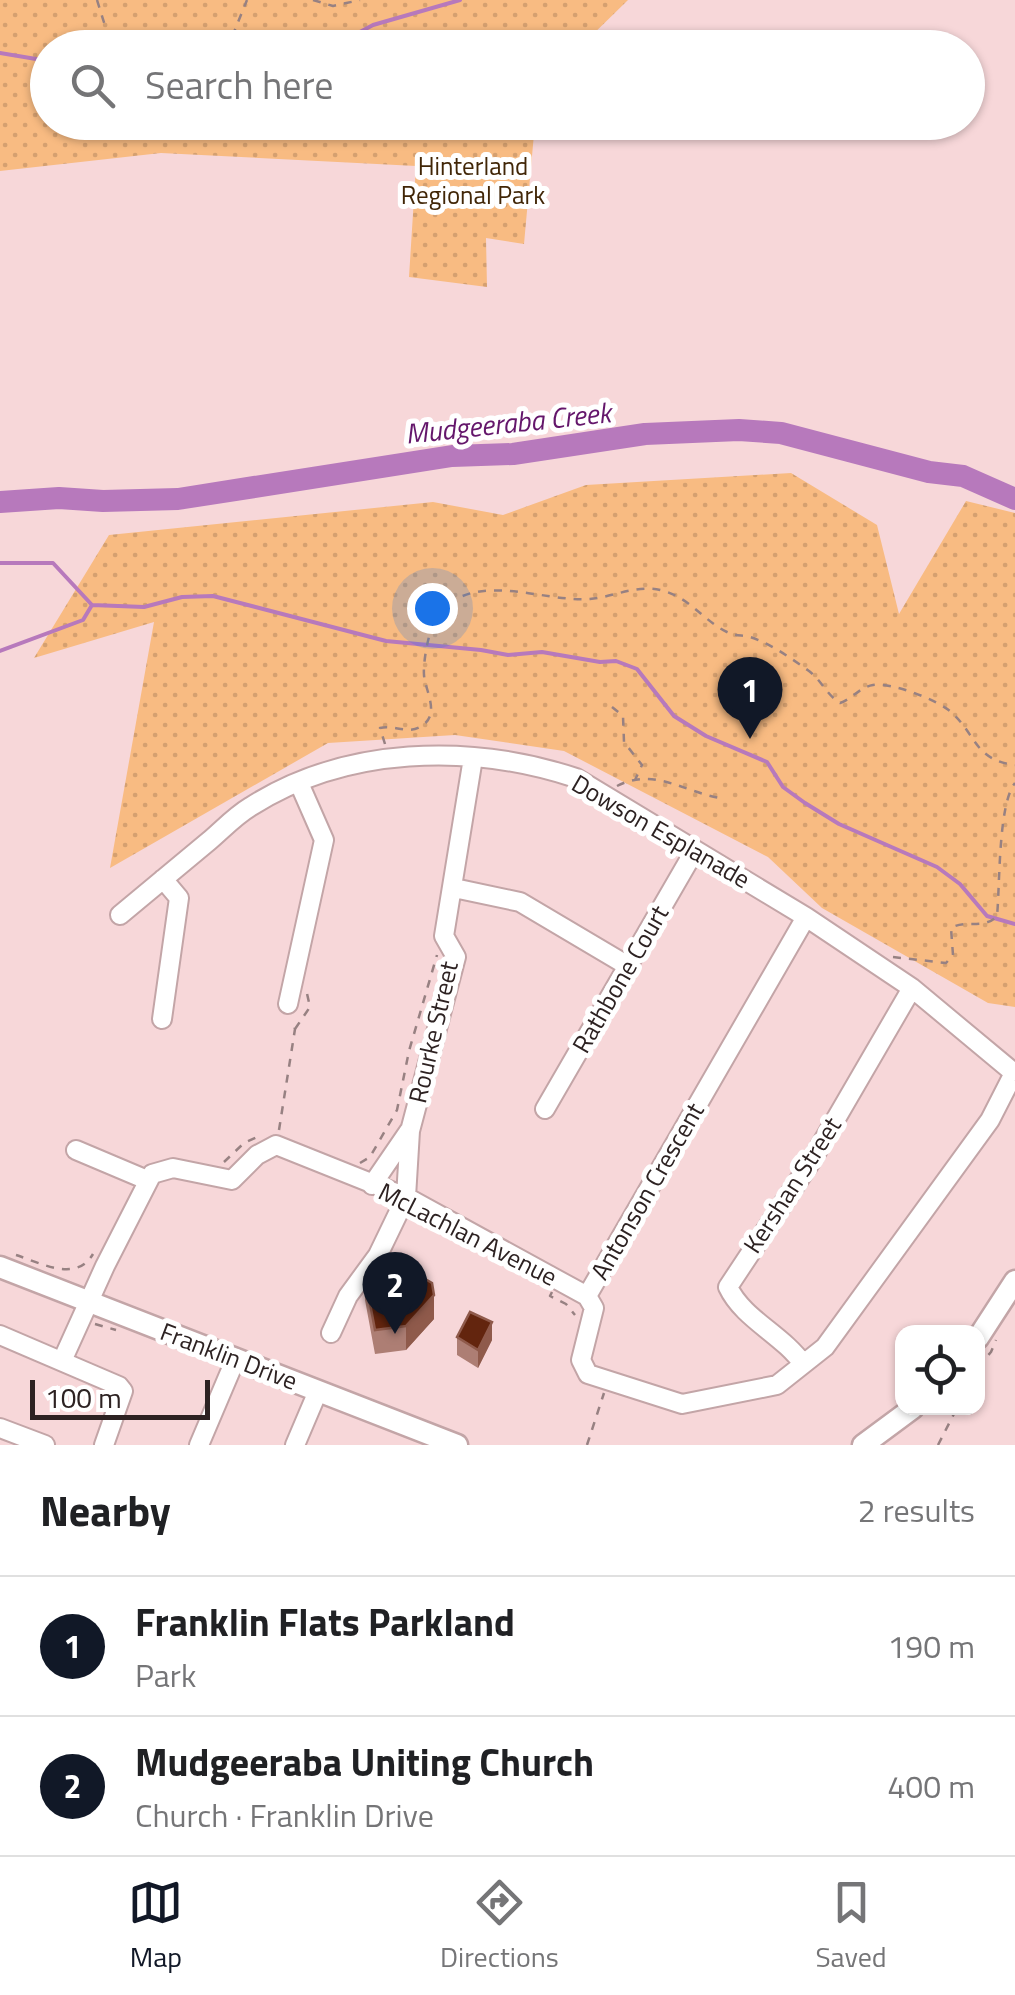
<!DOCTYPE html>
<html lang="en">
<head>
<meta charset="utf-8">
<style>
	:root { --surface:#fff; --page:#f2f2f2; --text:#202124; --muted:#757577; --line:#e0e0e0; --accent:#111827 }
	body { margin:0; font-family:"Titillium Web",sans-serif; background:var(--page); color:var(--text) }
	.controls { position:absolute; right:30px; bottom:30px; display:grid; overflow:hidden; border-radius:20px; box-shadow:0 2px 8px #0004 }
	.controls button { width:90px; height:90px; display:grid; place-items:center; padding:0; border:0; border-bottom:2px solid var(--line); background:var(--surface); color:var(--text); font:50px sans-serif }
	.scale { position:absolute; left:30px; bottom:25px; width:180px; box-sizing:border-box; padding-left:10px; border:5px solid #2d2222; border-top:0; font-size:28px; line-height:35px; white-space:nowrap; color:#2d2222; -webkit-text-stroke:8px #fff; paint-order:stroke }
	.you { position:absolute; left:432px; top:608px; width:35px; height:35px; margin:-25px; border:8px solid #fff; border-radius:50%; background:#1a73e8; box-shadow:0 0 0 15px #1a73e833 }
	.badge { display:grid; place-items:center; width:65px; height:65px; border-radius:50%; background:var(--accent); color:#fff; font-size:32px; font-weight:700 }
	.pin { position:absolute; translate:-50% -82px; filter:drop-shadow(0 2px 5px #0008) }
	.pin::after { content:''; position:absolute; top:52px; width:35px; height:30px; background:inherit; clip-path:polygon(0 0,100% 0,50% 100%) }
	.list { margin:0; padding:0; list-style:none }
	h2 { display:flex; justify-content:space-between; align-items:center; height:130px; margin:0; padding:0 40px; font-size:42px }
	h2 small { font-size:32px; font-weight:400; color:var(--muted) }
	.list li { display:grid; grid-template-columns:65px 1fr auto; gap:30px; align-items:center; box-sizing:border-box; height:140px; padding:0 40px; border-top:2px solid var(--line) }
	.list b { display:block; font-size:38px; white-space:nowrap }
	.list p { margin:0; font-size:32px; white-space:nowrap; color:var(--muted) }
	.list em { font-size:32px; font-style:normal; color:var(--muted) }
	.icon { flex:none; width:55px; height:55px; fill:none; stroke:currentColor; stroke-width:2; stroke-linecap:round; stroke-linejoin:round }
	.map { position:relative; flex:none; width:1015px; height:1445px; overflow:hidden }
	.search { position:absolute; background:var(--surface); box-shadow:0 2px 8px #0004; left:30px; right:30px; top:30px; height:110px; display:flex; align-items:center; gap:25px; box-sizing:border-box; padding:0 35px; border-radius:55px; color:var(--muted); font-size:38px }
	.sheet { height:410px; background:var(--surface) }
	nav { display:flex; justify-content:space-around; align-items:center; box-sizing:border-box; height:140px; border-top:2px solid var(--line); background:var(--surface); font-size:28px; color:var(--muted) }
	nav a { display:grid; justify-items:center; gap:5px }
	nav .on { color:var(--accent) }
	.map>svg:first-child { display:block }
</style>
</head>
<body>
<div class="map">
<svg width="1015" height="1445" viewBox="0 0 1015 1445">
	<defs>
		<pattern id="park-dots" width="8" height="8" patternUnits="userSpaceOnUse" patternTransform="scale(2.5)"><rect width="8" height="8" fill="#f8bb82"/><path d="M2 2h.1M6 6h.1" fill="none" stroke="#d5a070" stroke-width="1.8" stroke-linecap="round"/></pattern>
	</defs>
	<rect width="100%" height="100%" fill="#f7d7d9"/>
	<!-- park -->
	<path fill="url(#park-dots)" d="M0,0h628l-48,47 -532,1v74l487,1 -11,121 -38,-6 1,49 -78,-10 7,-111 -255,-13 -161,18z
		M791,473l86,52 22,89 67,-113 49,12v494l-27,-4 -166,-95 -54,-51 -204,-106 -109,-16 -127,8 -218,125 44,-246 -120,36 75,-123 324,-33 70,13 83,-30z"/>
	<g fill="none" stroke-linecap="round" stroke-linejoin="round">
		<!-- stream -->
		<path stroke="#b779bc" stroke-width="4" d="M330,48l43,-23 87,-25
			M0,53l48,8
			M0,563h53l39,42 52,2 38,-10 31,-1 173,45 95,9 27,5 34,-3 58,10 16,-1 21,8 37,47 32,20 61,26 16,25 22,16 34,21 98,43 23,17 27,32 28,8
			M0,651l83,-31 9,-15"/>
		<!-- river -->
		<path stroke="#b779bc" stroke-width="22" d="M0,502l59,-4 44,3 75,-2 274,-43 61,-2 132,-20 94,-4 42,3 148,39 34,4 52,23"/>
		<!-- minor casing -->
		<g stroke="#c3a5a7" stroke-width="22">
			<path id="minor" d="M454,888l66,14 108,64
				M120,915c30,-25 59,-49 89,-74 13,-11 26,-25 41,-34 95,-61 220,-64 326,-29l230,139 106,71 101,84
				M288,1004l36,-164 -25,-57
				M162,1019l17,-121 -16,-19
				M545,1109l150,-259
				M76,1150l71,30
				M372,1185l37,-54
				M587,1296l7,12 -13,52 7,14 94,30 95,-19 48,-38 165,-227 25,-49
				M587,1296l219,-379
				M331,1333l17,-37 30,-41 28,-58 4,-66 46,-174 -12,-21 29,-178
				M0,1335l119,51 4,5 -19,54
				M62,1361l43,-95 47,-92 21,-6 59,12 25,-25 19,-10 130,52 181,99
				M803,1364c-20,-29 -60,-45 -75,-77l84,-127 100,-172
				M0,1428l45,17
				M199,1445l37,-87
				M295,1445l23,-54"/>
		</g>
		<!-- major casing -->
		<g stroke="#c3a5a7" stroke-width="25">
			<path id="major" d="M0,1267l457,178
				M978,1338l37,-57
				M863,1445l50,-37"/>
		</g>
		<!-- path -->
		<path stroke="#978182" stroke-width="2.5" stroke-dasharray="8 8" stroke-linecap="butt" d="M97,0l15,48
			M313,0l20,6 27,-6
			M221,48l13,-16 13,-32
			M612,707l11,9 1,26 18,23 -7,15
			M385,744l-5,-16c14,-4 29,8 43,-3 17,-12 2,-35 1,-50 -1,-12 4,-41 10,-52 30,-58 108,-20 156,-24 24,-2 49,-16 74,-8 27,8 40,30 63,41 7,4 15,3 23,5 20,6 42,22 59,34 13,10 17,23 31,32 12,-4 20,-16 33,-18 18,-3 66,15 79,28 24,21 22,47 63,52
			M617,786c37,-19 67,6 103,12
			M893,957l53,6 7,-8 -2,-27c15,-9 33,2 46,-12 3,-30 1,-112 18,-133
			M295,1029l15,-22 -4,-18
			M279,1130l16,-101 -3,-9
			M224,1162l20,-19 13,-6
			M360,1163l10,-6 27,-47 12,-59 28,-96
			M16,1255c25,8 60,28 77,-1
			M552,1292l-2,4 16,8 9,11
			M95,1324l21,6
			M978,1367l13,-15 5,-12
			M587,1445l17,-52
			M938,1445l19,-37"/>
		<!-- minor -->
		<use href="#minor" stroke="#fff" stroke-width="18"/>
		<!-- major -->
		<use href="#major" stroke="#fff" stroke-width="20"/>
	</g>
	<!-- wall -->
	<path fill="#ad7e74" d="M365,1277l69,42 -28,31 -31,4 -10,-54z
		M457,1337l35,3 -14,28 -21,-13z"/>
	<!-- shaded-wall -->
	<path fill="#8f5a4b" d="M434,1295v24l-28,31v-24z
		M492,1322v18l-14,28v-18z"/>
	<!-- building -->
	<path fill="#63250e" stroke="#8f5a4b" stroke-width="2.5" d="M406,1268l26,15 2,12 -28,31 -31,4 -10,-53z
		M470,1312l22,10 -14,28 -21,-13z"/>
	<g text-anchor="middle" stroke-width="10" stroke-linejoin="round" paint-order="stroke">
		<!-- park labels -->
		<g font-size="25" fill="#412607" stroke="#fff">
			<text x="473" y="175">Hinterland<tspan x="473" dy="29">Regional Park</tspan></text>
		</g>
		<!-- street labels -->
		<g font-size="25" fill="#2d2222" stroke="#fff">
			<text transform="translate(661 831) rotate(30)" y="9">Dowson Esplanade</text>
			<text transform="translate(620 979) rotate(-60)" y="9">Rathbone Court</text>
			<text transform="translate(433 1032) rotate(-77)" y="9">Rourke Street</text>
			<text transform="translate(792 1185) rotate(-57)" y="9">Kershan Street</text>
			<text transform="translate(647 1191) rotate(-60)" y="9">Antonson Crescent</text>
			<text transform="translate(468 1234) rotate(27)" y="9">McLachlan Avenue</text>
			<text transform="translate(229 1356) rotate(21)" y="9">Franklin Drive</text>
		</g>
		<!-- water labels -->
		<g font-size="28" font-style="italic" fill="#64166b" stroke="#fff">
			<text transform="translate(508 423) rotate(-6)" y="10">Mudgeeraba Creek</text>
		</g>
	</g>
</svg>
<div class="controls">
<button><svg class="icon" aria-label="locate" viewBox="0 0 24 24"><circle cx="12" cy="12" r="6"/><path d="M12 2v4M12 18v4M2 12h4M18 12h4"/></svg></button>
</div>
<div class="scale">100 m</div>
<div class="you"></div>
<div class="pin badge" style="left:750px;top:739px">1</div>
<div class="pin badge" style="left:395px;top:1334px">2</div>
<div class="search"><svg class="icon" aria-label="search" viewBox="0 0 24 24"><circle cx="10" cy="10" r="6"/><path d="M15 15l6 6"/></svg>Search here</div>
</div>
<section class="sheet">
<h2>Nearby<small>2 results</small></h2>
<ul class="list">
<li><span class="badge">1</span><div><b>Franklin Flats Parkland</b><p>Park</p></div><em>190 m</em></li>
<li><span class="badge">2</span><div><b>Mudgeeraba Uniting Church</b><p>Church · Franklin Drive</p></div><em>400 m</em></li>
</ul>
</section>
<nav>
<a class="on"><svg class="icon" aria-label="map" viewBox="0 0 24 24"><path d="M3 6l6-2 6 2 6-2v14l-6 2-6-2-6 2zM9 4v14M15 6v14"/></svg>Map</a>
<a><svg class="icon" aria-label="directions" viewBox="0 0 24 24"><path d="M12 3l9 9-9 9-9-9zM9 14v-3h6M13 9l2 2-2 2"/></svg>Directions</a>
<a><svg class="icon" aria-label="saved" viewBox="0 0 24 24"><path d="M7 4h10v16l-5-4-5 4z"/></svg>Saved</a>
</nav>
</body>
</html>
